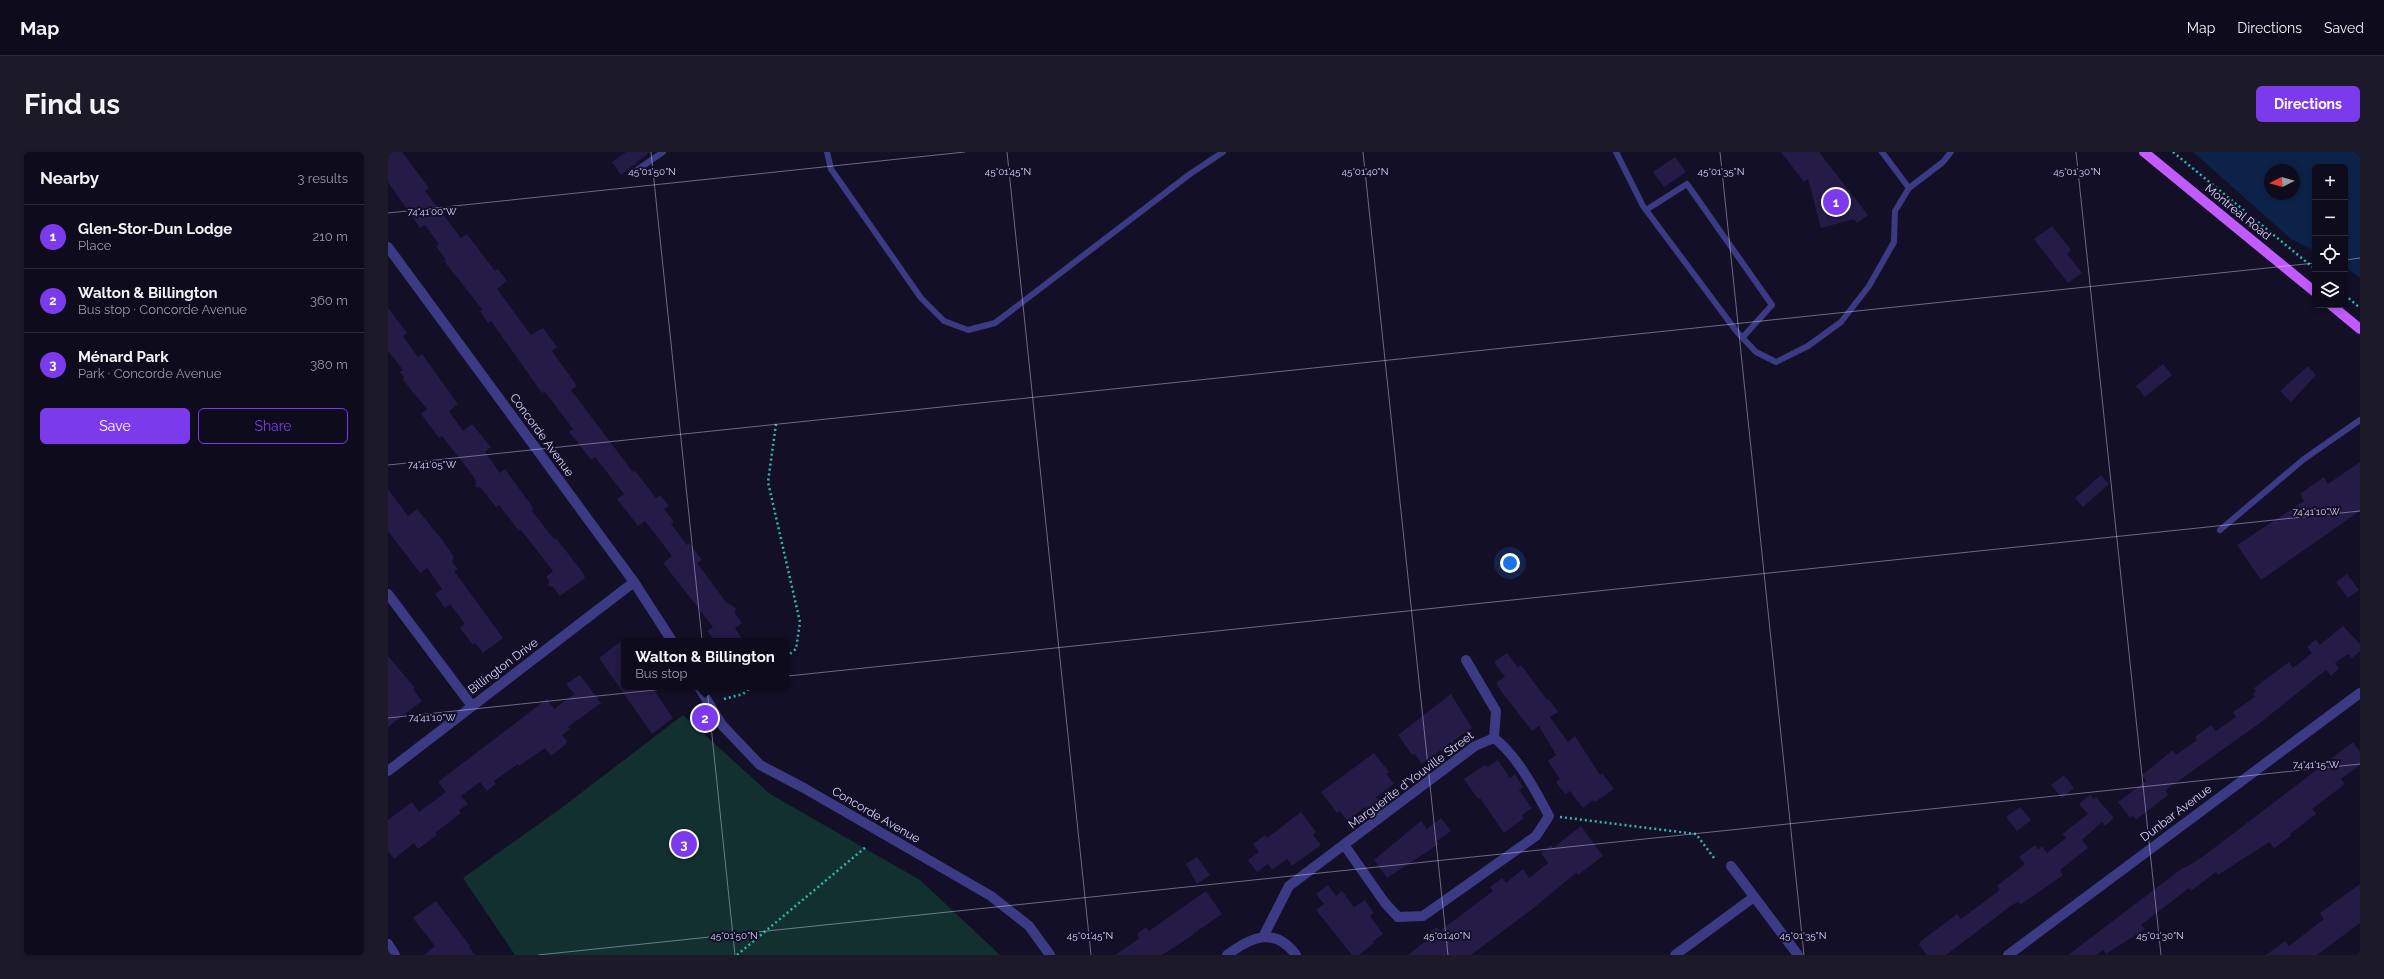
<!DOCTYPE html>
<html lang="en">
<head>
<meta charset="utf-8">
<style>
	:root { --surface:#0e0b1c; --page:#1c1929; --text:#f1f3f6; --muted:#9b9ba3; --line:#2e2b3b; --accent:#7c3aed }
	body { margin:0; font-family:Raleway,sans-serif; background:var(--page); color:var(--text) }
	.controls { position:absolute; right:12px; top:12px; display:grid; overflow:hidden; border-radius:6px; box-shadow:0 2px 6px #0003 }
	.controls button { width:36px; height:36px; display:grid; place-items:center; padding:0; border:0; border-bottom:1px solid var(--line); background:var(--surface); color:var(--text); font:20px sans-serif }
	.compass { position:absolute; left:1876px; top:12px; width:36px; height:36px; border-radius:50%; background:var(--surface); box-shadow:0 2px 6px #0003; rotate:264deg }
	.you { position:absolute; left:1122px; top:411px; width:14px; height:14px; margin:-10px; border:3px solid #fff; border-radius:50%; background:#1a73e8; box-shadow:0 0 0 6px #1a73e833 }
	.badge { display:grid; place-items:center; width:26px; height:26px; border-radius:50%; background:var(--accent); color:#fff; font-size:13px; font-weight:700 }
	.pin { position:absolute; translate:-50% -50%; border:2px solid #fff; box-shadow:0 1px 4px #0006 }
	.popup { position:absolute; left:233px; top:486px; width:168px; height:52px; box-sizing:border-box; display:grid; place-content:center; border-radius:6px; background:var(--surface); filter:drop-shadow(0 1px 3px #0005); font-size:13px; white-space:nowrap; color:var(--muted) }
	.popup b { font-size:15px; color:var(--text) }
	.popup::after { content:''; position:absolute; left:50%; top:100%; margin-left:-8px; border:8px solid transparent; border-top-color:var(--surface) }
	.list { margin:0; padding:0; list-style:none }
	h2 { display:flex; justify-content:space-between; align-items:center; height:52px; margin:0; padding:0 16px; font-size:17px }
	h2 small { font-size:13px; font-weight:400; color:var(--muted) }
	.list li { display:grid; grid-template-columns:26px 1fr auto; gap:12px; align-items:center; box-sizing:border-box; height:64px; padding:0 16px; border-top:1px solid var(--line) }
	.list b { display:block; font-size:15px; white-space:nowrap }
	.list p { margin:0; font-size:13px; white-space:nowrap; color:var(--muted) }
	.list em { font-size:13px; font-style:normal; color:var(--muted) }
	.actions { display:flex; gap:8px; padding:12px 16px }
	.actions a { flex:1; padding:9px 0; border:1px solid var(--accent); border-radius:6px; text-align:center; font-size:14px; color:var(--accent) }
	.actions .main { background:var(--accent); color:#fff }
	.icon { flex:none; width:22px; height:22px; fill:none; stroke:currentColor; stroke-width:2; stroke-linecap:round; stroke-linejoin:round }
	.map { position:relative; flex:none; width:1972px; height:803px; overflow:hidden; border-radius:6px }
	header { display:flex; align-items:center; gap:24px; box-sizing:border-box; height:56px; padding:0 20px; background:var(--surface); border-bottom:1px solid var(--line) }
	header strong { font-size:19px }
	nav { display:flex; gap:22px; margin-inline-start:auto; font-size:14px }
	.intro { display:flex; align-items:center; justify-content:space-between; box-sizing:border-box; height:96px; padding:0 24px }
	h1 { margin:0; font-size:28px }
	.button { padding:10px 18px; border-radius:6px; background:var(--accent); color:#fff; font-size:14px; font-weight:700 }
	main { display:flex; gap:24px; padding:0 24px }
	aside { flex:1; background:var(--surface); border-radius:6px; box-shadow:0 2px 6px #0003 }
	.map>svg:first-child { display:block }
</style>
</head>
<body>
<header>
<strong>Map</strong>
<nav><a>Map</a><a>Directions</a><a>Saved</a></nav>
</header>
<div class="intro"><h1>Find us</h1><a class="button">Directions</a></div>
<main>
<aside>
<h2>Nearby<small>3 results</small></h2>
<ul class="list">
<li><span class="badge">1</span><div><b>Glen-Stor-Dun Lodge</b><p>Place</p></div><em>210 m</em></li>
<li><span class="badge">2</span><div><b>Walton &amp; Billington</b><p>Bus stop · Concorde Avenue</p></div><em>360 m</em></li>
<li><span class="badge">3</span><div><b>Ménard Park</b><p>Park · Concorde Avenue</p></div><em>380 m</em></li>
</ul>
<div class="actions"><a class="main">Save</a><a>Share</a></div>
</aside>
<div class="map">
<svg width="1972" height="803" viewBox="0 0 1972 803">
	<rect width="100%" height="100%" fill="#130f26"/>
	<!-- green -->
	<path fill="#12302f" d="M295,563l87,79 150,86 80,75h-485l-52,-77 97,-69z"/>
	<!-- water -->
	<path fill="#0c2248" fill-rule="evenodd" d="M1805,0h167v126l-15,-11v-100h-30v84l-24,-12zM1882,18h24v24h-24z"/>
	<!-- building -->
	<path fill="#241b47" d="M0,0h14l27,36 -4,3 36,47 6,-4 28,37 3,-2 9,12 -10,8 34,46 12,-7 14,19 -5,4 25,35 -6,4 62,82 2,-1 21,27 4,-3 9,11 -5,3 10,13 -3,2 16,21 2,-2 13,17 -5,3 29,39 10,6 -1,5 7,10 -7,5 9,13h-29l-8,-10 6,-4 -50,-64 9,-7 -27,-35 -7,5 -21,-27 7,-5 -29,-37 -4,3 -16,-21 -6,-7 4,-3 -28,-37 -3,1 -51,-72 -3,2 -8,-12 2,-2 -38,-48 2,-1 -10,-14 3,-2 -14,-19 -5,3 -32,-46z
		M238,0h24l-29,23 -9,-13z
		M1393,0h38l49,63 -11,8 -3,-4 -33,9 -13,-49 -4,3z
		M1287,5l11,15 -22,15 -11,-15z
		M1664,74l19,24 -4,4 15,19 -14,10 -34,-44z
		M0,156l19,25 -4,3 15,21 4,-3 36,50 -9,7 14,20 9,-7 19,23 -6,5 15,21 5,-4 29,40 -3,1 23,29 2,-1 27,35 2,5 -25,18 -7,-9 -5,-1 1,-5 -3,-4 7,-6 -32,-41 -2,1 -20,-26 -3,2 -15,-19 -6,-1 1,-6 -5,-8 -29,-37 -3,2 -18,-24 6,-5 -24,-29 1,-3 -4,-5 3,-2 -15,-19z
		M1775,212l9,11 -27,22 -9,-11z
		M1920,214l8,9 -25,27 -11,-11z
		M1972,310v49l-99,69 -24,-35 67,-44 -4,-7 24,-17 4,7z
		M1713,323l8,9 -26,23 -8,-9z
		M0,337l20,27 9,-7 26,32 11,16 -2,5 6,7 -4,2 49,67 -20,15 -8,-10 -2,2 -13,-17 5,-4 -15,-20 -5,4 -10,-14 7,-5 -15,-21 -7,5 -32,-42z
		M1959,422l12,16 -11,8 -12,-16z
		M1955,474l17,18v7l-8,7 -4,-4 -13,9 4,5 -8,8 -5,-6 -66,53 -93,66 -1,2 2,4 -32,25 -3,-4 -3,2 -12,-16 28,-21 -4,-6 31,-25 3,5 21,-15 -2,-3 16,-12 5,6 20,-14 -3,-5 22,-15 -2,-3 3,-3 -2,-3 35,-26 4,6 19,-15 -5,-6 9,-8 4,6z
		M236,487v48h28l21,31 -21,16 -53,-76z
		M1119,501l11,15 3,-3 26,35 2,-1 9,13 -8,5 18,25 7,-6 25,39 2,-2 12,16 -19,13 -2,-2 -10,8 -13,-17 -5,3 -9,-12 4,-3 -12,-18 8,-6 -17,-29 -7,5 -34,-44 -1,-5 8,-5 -11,-15z
		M0,504l27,32 -2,1 9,12 -34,26z
		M192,523l21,28 -33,24 2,2 -8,6 5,6 -2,4 -14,11 -6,-8 -26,18 -1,-2 -24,17 2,3 -9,7 -7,-9 -19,14 7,8 -9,6 2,3 -26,20 2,2 -19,14 -4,-6 -20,16 -6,-8v-31l24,-18 7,10 27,-20 -8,-10 109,-83 7,10 20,-15 -8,-10z
		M1063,542l21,34 -19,13 3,3 -13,10 -2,-4 -19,14 -7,-10 -3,1 -14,-20z
		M1965,590l7,10v13l-19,14 4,5 -33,25 4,5 -26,20 1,2 -17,12 -5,-6 -51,33 -2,-3 -25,19 -2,-3 -48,37 4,4 -39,25 -3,-4 -6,5h-29l116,-88 1,1 20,-13z
		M986,601l15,19 -3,2 8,10 -18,13 4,5 -12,9 -3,-4 -18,14 -7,-10 -3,2 -16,-21z
		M1110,608l12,18 5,-4 8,13 -4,3 13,18 -10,7 2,3 -20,15 -24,-35 -2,1 -14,-20 21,-14 2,2z
		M1676,623l10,13 -12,10 -11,-13z
		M1702,643l4,4 2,-2 18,21 -9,8 -3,-4 -20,18 6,8 -28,22 3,5 -43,30 -2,-3 -6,3 -66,50h-19l-8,-10 2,-4 36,-27 4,5 39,-29 -3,-4 28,-22 -6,-7 16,-12 3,5 4,-4 5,7 19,-15 -4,-4 26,-20 -9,-10z
		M1632,655l11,13 -14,11 -11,-14z
		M913,660l15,20 -3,3 8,10 -29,21 -5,-7 -15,11 -4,-6 -11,8 -9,-12 11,-8 -6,-8 12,-9 2,3z
		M1053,666l10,13 -14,10 2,3 -52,34 -13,-18 47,-39 6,8z
		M1193,674l22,30 -25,19 -2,-2 -45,37 -60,45h-63l19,-15 -3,-4 13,-9 3,4 53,-40 -3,-4 12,-9 4,5 17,-14 6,9 19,-15 -7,-10 10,-8 2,3z
		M809,705l13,18 -13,9 -11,-20z
		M1972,732v39l-43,32h-51l19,-14 4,5 35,-27 -4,-6z
		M940,733l8,11 6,-5 12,16 11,-7 9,13 -4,3 13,18 -10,7 1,2 -15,12h-7l-36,-45 8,-6 -8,-10z
		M818,739l16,23 -29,20v1l-31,20h-47l25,-17 -3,-4 9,-7 3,4z
		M48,749l34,45 -1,1 6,8h-51l11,-9 -22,-28z"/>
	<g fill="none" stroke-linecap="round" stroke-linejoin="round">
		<!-- path -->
		<path stroke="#2fb8b0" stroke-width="2.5" stroke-dasharray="2 3" stroke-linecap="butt" d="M1785,0l142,117
			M1957,143l15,13
			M388,272l-8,58 32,140 -4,27 -10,8
			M336,547l19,-5 8,-7
			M1172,665l136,17 18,24
			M349,803l130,-109"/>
		<!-- service -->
		<path stroke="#3d3a85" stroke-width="6" d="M439,0l4,17 90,129 23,23 24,9 27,-7 195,-149 33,-22
			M1228,0l27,54 94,126 19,20 20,10 32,-16 33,-24 28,-36 25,-44 1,-31 14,-23 -27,-36
			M249,18l26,-18
			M1521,36l34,-26 8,-10
			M1258,58l41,-26 85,121 -29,32
			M1832,378l84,-71 56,-39"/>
		<!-- minor -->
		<path stroke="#3d3a85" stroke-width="10" d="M0,95l246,335 38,59
			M0,442l84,112
			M1078,508l30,51 -2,27
			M311,535l23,38 38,40 44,23 187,108 38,30 21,29
			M0,619l246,-189
			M1343,714l67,89
			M875,785l26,-51 186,-140 19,-8c22,16 42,53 55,78l-13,20 -113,80 -25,1 -13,-14 -40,-57
			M0,792l7,11
			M839,803c24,-18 48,-29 69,0
			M1287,803l79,-58
			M1620,803l352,-262"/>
		<!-- primary -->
		<path stroke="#c25bff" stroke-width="10" d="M1756,0l171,140
			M1943,153l29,24"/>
	</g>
	<!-- ticks -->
	<path fill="none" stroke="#d9d4ff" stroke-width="1" stroke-opacity="0.45" d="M263,0l84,803M619,0l84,803M975,0l85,803M1332,0l84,803M1688,0l85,803M0,61l577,-61M1957,108l15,-2M0,313l1927,-202M0,566l1972,-207M150,803l1822,-191"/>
	<g text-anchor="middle" stroke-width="4" stroke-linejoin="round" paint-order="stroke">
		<!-- street labels -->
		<g font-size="12" fill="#d9d4ff" stroke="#130f26">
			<text transform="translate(1850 60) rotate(39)" y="4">Montreal Road</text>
			<text transform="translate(154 283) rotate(54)" y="4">Concorde Avenue</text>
			<text transform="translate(115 514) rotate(-37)" y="4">Billington Drive</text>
			<text transform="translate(1023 628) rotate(-37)" y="4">Marguerite d'Youville Street</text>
			<text transform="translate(1788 661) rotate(-37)" y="4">Dunbar Avenue</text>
			<text transform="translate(488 663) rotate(30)" y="4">Concorde Avenue</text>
		</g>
	</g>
	<g font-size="10" text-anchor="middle" fill="#d9d4ff" stroke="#130f26" stroke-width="4" stroke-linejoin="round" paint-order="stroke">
		<text x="264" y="23">45°01'50"N</text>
		<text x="620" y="23">45°01'45"N</text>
		<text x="977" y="23">45°01'40"N</text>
		<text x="1333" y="23">45°01'35"N</text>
		<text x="1689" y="23">45°01'30"N</text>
		<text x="44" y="63">74°41'00"W</text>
		<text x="44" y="316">74°41'05"W</text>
		<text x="1928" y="363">74°41'10"W</text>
		<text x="44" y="569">74°41'10"W</text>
		<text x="1928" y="616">74°41'15"W</text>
		<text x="346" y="787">45°01'50"N</text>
		<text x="702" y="787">45°01'45"N</text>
		<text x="1059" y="787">45°01'40"N</text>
		<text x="1415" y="787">45°01'35"N</text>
		<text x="1772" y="787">45°01'30"N</text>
	</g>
</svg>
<div class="controls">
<button>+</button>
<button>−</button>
<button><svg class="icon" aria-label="locate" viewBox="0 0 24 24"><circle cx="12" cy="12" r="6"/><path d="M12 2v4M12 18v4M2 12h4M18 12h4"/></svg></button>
<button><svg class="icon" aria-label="layers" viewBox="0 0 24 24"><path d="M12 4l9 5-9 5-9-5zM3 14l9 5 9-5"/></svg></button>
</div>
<svg class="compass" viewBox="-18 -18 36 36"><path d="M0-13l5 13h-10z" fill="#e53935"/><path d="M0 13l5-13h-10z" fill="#9b9ba3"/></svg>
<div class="you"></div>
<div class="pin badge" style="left:1448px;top:50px">1</div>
<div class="pin badge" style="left:317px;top:566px">2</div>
<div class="popup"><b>Walton &amp; Billington</b>Bus stop</div>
<div class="pin badge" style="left:296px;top:692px">3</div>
</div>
</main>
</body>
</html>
